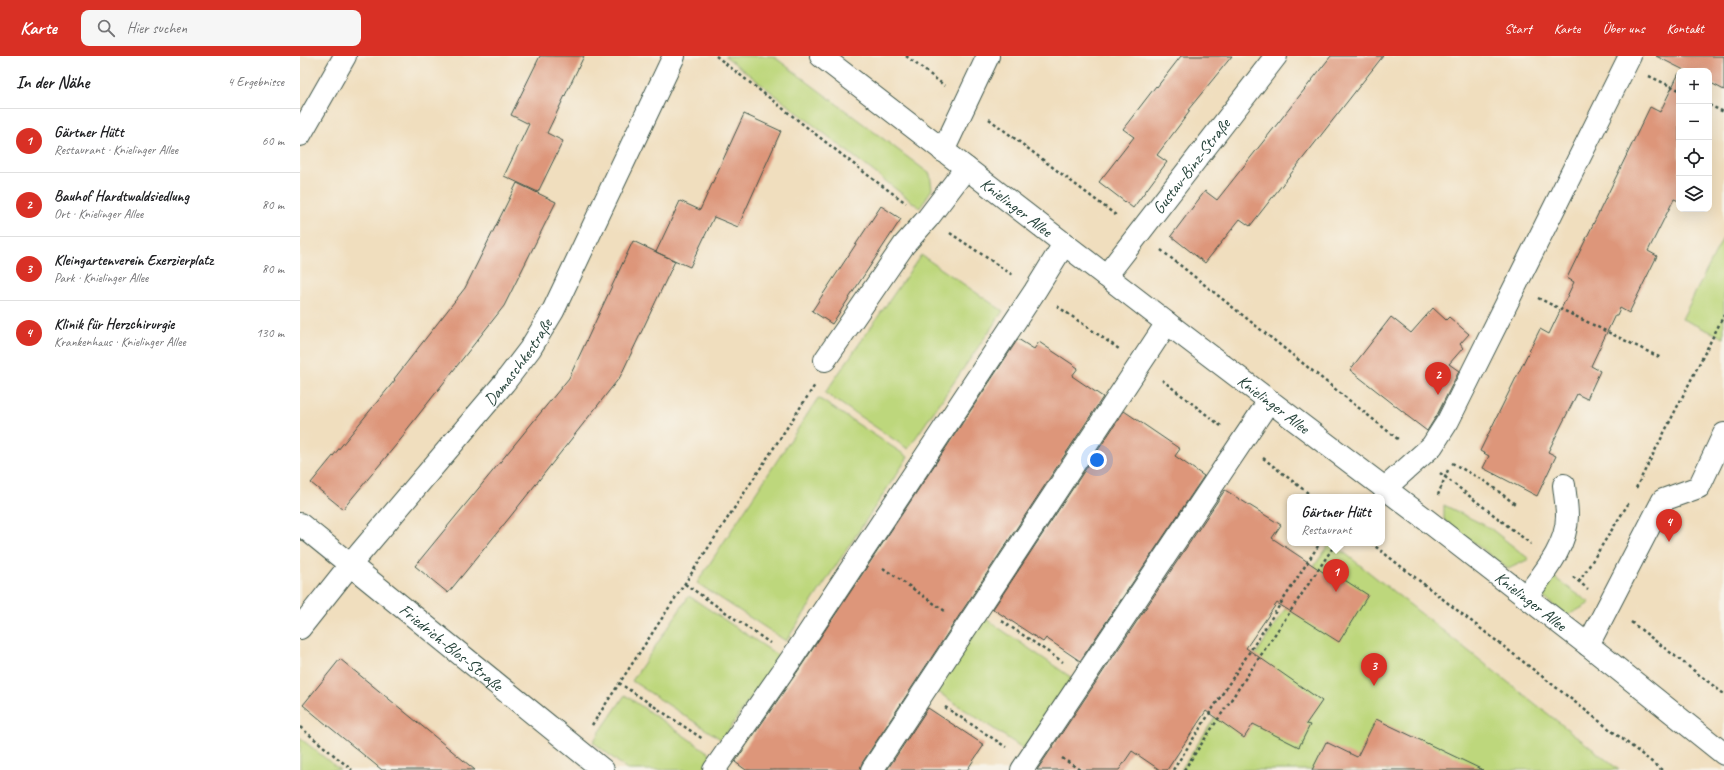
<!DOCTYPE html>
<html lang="de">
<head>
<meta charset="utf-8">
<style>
	:root { --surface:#fff; --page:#f6f6f6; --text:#202124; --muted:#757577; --line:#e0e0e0; --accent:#d93025 }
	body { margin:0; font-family:Caveat,sans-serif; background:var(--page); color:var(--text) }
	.controls { position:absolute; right:12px; top:12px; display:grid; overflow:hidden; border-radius:8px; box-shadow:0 4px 16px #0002 }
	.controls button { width:36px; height:36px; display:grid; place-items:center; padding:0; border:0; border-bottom:1px solid var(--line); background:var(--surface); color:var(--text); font:20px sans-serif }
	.you { position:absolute; left:797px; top:404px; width:14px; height:14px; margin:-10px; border:3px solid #fff; border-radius:50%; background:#1a73e8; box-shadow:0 0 0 6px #1a73e833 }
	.badge { display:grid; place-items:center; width:26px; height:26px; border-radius:50%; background:var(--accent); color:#fff; font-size:13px; font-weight:700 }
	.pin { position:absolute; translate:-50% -33px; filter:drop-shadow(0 1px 2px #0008) }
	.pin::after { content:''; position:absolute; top:21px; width:14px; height:12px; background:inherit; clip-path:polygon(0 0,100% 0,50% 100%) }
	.popup { position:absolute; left:987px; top:438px; width:98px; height:52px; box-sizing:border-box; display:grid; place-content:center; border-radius:8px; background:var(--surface); filter:drop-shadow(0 1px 3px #0005); font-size:13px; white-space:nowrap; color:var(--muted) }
	.popup b { font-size:15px; color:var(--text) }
	.popup::after { content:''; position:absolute; left:50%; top:100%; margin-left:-8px; border:8px solid transparent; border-top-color:var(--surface) }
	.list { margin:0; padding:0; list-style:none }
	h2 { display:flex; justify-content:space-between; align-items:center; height:52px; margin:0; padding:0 16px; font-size:17px }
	h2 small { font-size:13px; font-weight:400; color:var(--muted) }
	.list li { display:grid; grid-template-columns:26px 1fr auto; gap:12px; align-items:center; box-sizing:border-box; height:64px; padding:0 16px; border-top:1px solid var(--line) }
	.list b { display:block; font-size:15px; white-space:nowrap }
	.list p { margin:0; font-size:13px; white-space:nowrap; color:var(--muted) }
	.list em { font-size:13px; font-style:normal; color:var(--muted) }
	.icon { flex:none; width:22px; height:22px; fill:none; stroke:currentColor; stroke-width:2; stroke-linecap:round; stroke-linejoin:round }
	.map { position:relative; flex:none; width:1424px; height:714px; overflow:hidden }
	header { display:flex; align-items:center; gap:24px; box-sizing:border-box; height:56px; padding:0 20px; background:var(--accent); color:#fff }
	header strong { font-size:19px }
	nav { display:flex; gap:22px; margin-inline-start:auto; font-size:14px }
	.search { width:280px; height:36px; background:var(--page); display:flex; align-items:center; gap:10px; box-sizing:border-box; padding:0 14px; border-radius:8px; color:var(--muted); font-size:15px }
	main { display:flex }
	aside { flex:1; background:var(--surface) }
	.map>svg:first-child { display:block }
</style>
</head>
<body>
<header>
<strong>Karte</strong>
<div class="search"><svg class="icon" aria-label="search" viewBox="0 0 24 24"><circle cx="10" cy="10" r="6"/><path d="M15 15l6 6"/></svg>Hier suchen</div>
<nav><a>Start</a><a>Karte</a><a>Über uns</a><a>Kontakt</a></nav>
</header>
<main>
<aside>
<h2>In der Nähe<small>4 Ergebnisse</small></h2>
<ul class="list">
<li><span class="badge">1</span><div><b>Gärtner Hütt</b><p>Restaurant · Knielinger Allee</p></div><em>60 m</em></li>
<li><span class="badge">2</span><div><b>Bauhof Hardtwaldsiedlung</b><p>Ort · Knielinger Allee</p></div><em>80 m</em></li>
<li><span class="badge">3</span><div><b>Kleingartenverein Exerzierplatz</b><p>Park · Knielinger Allee</p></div><em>80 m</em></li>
<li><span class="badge">4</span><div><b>Klinik für Herzchirurgie</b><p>Krankenhaus · Knielinger Allee</p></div><em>130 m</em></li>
</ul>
</aside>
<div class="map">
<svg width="1424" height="714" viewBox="0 0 1424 714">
	<rect width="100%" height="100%" fill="#f7f3e8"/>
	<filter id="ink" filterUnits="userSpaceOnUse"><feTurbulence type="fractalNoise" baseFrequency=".025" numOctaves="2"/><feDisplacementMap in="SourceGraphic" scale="8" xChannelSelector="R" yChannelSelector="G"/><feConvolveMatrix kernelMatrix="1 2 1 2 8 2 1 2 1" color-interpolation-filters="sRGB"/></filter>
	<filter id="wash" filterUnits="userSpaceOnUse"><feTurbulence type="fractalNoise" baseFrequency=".012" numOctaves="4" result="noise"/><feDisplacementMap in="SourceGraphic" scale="16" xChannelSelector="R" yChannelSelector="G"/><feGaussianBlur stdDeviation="0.9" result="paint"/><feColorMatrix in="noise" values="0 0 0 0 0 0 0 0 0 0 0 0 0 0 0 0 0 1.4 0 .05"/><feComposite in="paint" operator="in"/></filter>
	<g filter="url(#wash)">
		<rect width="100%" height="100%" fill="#f0debe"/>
		<!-- green -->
		<path fill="#bdd77b" stroke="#6e8a58" d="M425,0h48l157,118 2,15 -12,19z
			M1424,180v102l-42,-19z
			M621,199l82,56 -95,138 -83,-56z
			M518,342l90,59 -122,184 -89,-58z
			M1144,449l46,23 39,31 -21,10 -64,-49z
			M1030,487h2l287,227h-438l108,-167z
			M1252,520l38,27 -23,13 -24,-19z
			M389,540l90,60 -57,84 -90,-59z
			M683,561l89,61 -48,71 -89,-59z
			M325,639l87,60 -10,15h-74l-35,-28z
			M0,682l40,32h-40z"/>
		<g id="blocks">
			<!-- building -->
			<path fill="#dd967a" d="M240,0h44l-37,77 16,8 -25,51 -34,-16 25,-52 -18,-9z
				M881,0h51l-44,54 2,1 -33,44 10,7 -34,46 -34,-26 35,-45 -11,-8 33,-43 1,1z
				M1031,0h52l-133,170 -10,-7 -35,44 -34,-27 34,-45 12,9z
				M1356,0h68v34l-15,-8v-11h-23z
				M1379,17v128l-5,-2 -26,52 9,5 -28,57 -9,-5 -3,7h-2l-24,51 9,5 -13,28 -10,-5 -29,58 8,4 -19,40 -54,-28 6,-12 -9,-5 60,-122 9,5 25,-52 -7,-4 83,-171 10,5z
				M444,58l37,17 -43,96 -24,-10 -24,50 -34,-15 24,-51 20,9z
				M217,127l39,19 -52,104 -99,126 1,1 -63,76 -32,-26 84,-103 -1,-1 71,-91z
				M581,150l20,13 -69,105 -20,-13z
				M333,185l42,20 -55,116 -110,140 -62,76 -33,-27 154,-188z
				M1133,252l13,12 3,-3 20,17 -9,10 3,4 -14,16 10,7 -22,44 -10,16 -21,-16v-1l-56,-44 41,-53 20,16z
				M718,283l16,10 5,-7 39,26 -6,8 31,21 -241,366 -2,7h-114l-11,-8 67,-97z
				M824,355l56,38 -5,7 29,20 -124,185 -34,-23 -3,4 -50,-33z
				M925,434l56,35 -9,13 54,36 3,-4 39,25 -29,47 -62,-39 -31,45 76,53 -16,23 4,1 -11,22 -46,-23 -9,14 -38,-27 -39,59h-7l-28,-19 -13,19h-82z
				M40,603l88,72 47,39h-93l-61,-50 -18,-15z
				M628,652l56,37 -17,25h-80z
				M1076,663l107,51h-171l14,-28 31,15z"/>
		</g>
	</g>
	<g filter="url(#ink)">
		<use href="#blocks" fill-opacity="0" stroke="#3e5549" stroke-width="1"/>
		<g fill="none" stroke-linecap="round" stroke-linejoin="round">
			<!-- minor casing -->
			<g stroke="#3e5549" stroke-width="24">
				<g id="minor">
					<path id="s1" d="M521,0l346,267 261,198 160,124 136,109"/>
					<path d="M0,79l45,-79"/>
					<path d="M643,95l45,-95"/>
					<path id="s2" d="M806,220l170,-220"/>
					<path d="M525,304l79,-115 24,-27 38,-50"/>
					<path d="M1084,433l48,-43 16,-25 182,-365"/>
					<path id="s3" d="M0,468l303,246"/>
					<path d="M1226,541c17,-23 41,-50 41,-81 0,-10 -2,-21 -3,-31"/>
					<path id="s4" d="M0,572l50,-63 154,-182 26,-34 23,-38 121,-255"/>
					<path d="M1288,589l75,-145 36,-13 25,-53"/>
					<path d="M414,714l78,-112 243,-367 29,-47"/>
					<path d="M572,714l295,-447"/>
					<path d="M722,714l247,-369"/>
				</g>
			</g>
			<!-- path -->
			<path stroke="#3e5549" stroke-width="2.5" stroke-dasharray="3 3" stroke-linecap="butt" d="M416,0l158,124 32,23
				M606,0l39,30
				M1349,20l30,14
				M1409,49l15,7
				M689,63l128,97
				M650,177l64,43
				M861,194l238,190
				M1238,242l123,60
				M757,250l62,43
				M862,324l59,46
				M963,402l50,39
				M1152,407l34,19 29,22
				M1140,417l91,71
				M1336,432l88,-173
				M1138,439l10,-25
				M1071,487l291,227
				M583,512l62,43
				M1273,521l15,12
				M1279,526l51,-81
				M385,528l85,59
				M702,565l61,41
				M1331,566l93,72
				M319,627l84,56
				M645,651l61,40
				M292,669l223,-340
				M0,671l52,43
				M762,702l18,12
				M873,714l147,-227
				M884,714l152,-227"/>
			<!-- minor -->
			<use href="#minor" stroke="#fff" stroke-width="22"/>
		</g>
	</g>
	<g text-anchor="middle" stroke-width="3" stroke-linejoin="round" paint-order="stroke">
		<!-- street labels -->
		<g font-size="17" fill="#1f3d34" stroke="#f7f3e8">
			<text dy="6" stroke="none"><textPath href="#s2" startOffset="139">Gustav-Binz-Straße</textPath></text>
			<text dy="6" stroke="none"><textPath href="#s1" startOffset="247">Knielinger Allee</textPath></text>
			<text dy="6" stroke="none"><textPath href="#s4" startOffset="344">Damaschkestraße</textPath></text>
			<text dy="6" stroke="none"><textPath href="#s1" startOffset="571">Knielinger Allee</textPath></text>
			<text dy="6" stroke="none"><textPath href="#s1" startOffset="895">Knielinger Allee</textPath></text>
			<text dy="6" stroke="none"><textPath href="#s3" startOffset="195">Friedrich-Blos-Straße</textPath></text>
		</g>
	</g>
</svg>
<div class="controls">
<button>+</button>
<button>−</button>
<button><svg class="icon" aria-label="locate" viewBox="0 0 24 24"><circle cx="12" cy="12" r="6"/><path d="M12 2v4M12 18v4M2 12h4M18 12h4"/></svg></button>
<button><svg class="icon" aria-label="layers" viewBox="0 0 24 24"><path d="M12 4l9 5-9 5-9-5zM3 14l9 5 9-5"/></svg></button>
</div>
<div class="you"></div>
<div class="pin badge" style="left:1036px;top:536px">1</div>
<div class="popup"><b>Gärtner Hütt</b>Restaurant</div>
<div class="pin badge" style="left:1138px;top:339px">2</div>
<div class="pin badge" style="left:1074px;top:630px">3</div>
<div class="pin badge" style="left:1369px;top:486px">4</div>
</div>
</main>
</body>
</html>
